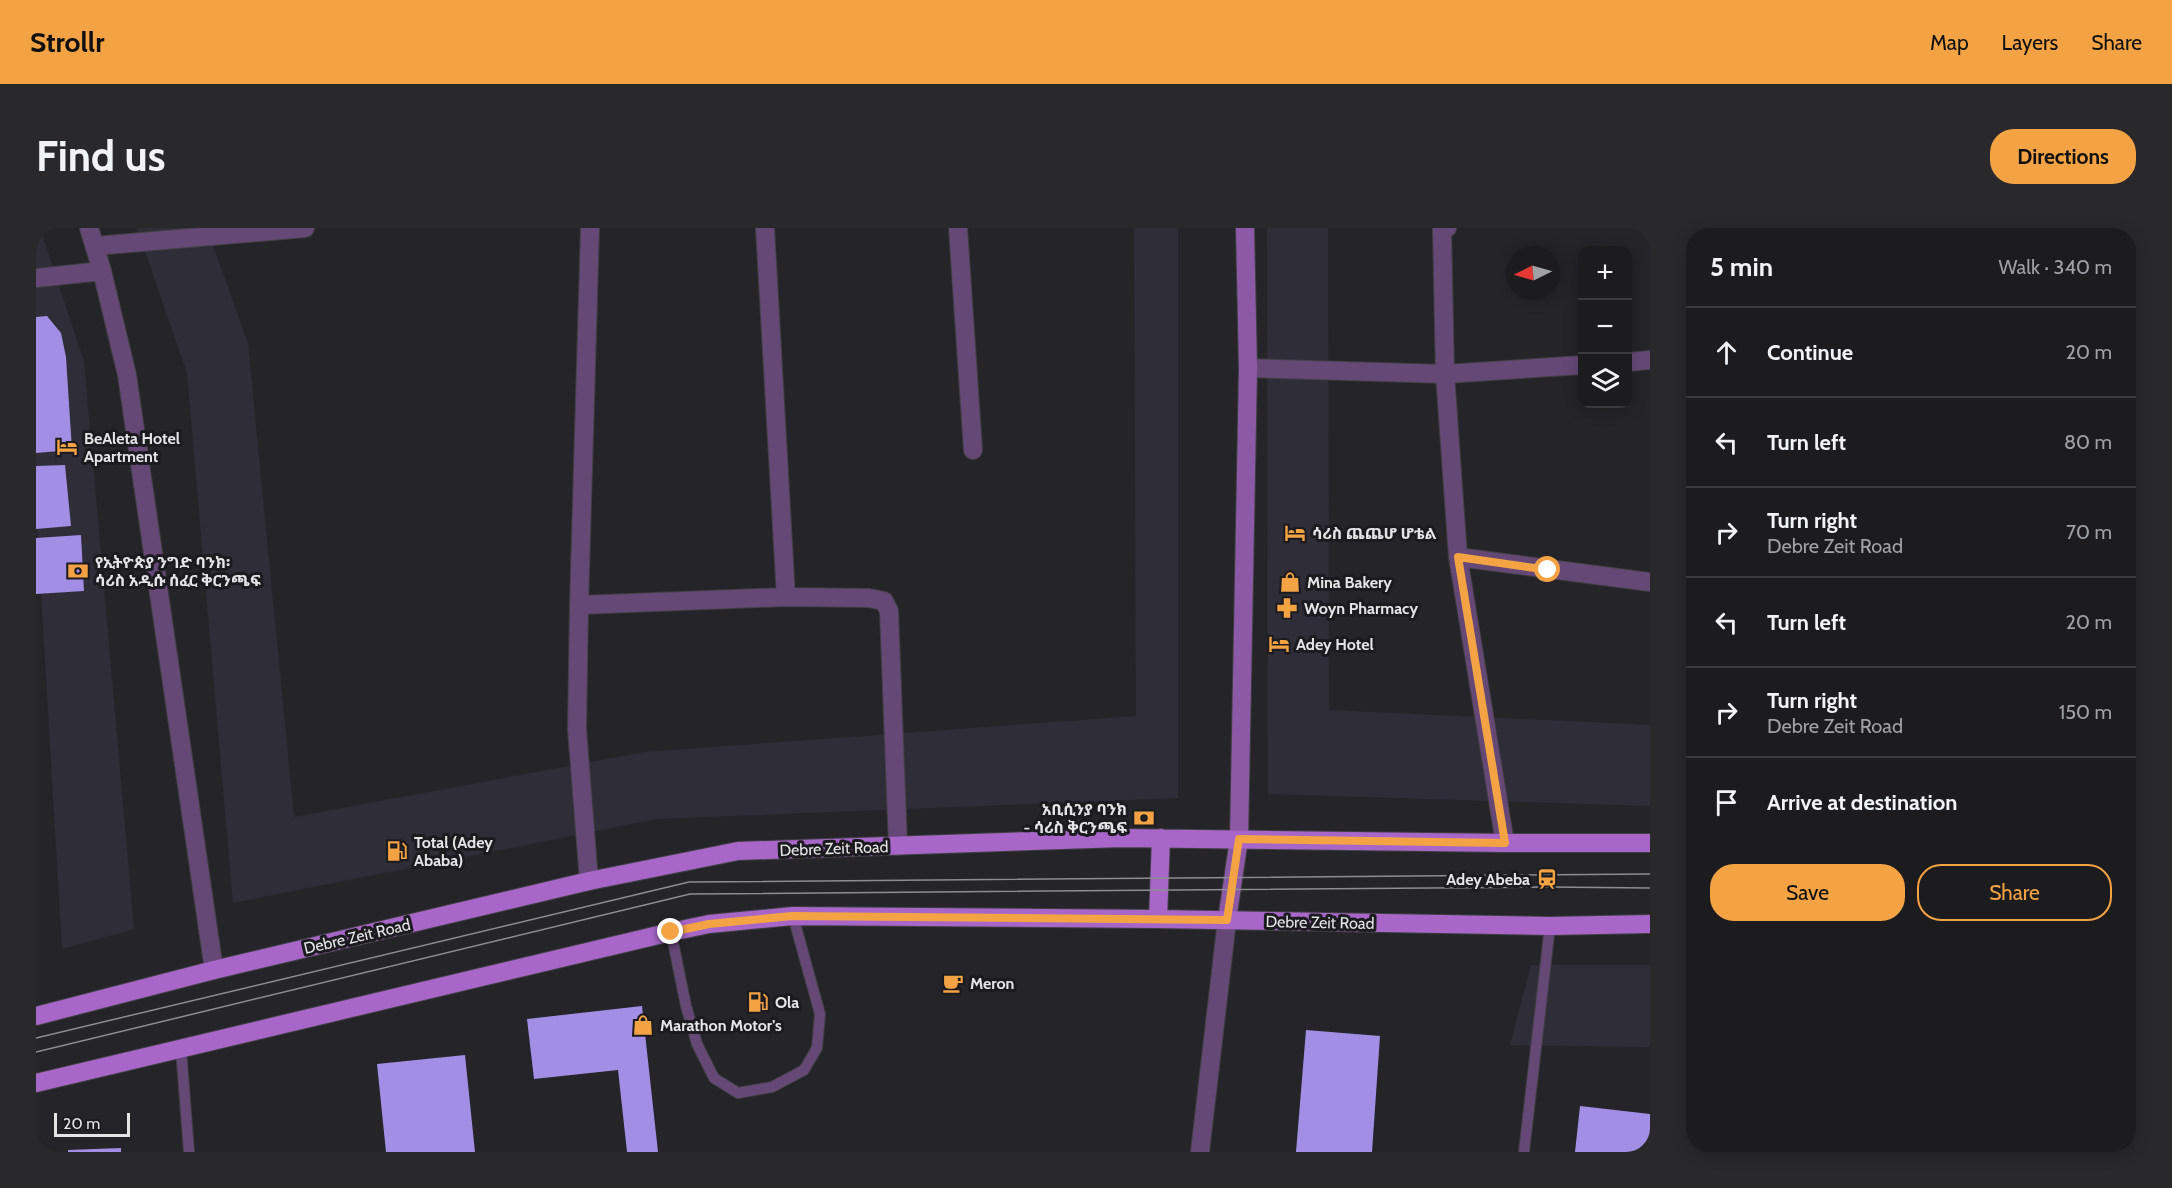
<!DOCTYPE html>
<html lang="en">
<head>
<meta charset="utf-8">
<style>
	:root { --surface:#1c1c1f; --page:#29292c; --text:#f1f3f6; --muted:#a0a1a4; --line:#3a3a3d; --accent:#f4a344 }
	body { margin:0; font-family:Cabin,"Noto Sans Ethiopic",sans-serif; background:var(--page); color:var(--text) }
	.controls { position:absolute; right:18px; top:18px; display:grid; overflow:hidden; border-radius:12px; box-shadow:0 3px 15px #0003 }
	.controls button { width:54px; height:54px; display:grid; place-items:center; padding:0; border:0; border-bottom:2px solid var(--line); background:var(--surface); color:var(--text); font:30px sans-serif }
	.compass { position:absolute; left:1470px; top:18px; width:54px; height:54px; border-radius:50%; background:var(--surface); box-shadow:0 3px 15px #0003; rotate:265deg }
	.scale { position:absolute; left:18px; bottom:15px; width:76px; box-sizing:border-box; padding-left:6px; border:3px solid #e5e5e8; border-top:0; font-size:16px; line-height:21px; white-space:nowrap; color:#e5e5e8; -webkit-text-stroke:4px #1c1b1f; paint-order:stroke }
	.stop { position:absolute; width:18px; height:18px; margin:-14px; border:4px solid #f4a344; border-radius:50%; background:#fff }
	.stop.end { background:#f4a344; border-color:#fff; box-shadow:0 2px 6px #0008 }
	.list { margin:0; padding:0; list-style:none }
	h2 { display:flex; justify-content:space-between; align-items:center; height:78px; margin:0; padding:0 24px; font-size:26px }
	h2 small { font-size:20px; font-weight:400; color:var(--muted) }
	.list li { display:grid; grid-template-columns:39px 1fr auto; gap:18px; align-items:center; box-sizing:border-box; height:90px; padding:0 24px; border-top:2px solid var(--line) }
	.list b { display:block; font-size:22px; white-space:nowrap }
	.list p { margin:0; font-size:20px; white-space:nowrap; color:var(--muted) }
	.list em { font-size:20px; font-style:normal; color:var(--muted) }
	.actions { display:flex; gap:12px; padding:18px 24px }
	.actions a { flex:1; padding:14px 0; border:2px solid var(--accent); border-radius:24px; text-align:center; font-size:21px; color:var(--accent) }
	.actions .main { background:var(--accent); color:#111 }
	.icon { flex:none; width:33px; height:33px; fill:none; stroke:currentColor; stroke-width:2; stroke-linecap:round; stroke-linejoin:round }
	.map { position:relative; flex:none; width:1614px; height:924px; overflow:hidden; border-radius:24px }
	header { display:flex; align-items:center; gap:36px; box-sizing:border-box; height:84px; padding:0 30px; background:var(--accent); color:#111 }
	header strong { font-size:28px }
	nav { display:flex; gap:33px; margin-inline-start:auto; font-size:21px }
	.intro { display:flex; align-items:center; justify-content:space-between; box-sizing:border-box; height:144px; padding:0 36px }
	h1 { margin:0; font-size:42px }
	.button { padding:15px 27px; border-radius:24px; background:var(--accent); color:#111; font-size:21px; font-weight:700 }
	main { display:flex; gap:36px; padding:0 36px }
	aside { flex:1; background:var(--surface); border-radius:24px; box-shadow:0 3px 15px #0003 }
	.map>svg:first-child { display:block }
</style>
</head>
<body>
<header>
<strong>Strollr</strong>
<nav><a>Map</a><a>Layers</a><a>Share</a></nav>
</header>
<div class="intro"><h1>Find us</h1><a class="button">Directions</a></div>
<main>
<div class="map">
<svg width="1614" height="924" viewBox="0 0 1614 924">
	<rect width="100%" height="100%" fill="#252529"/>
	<!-- built -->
	<path fill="#2f2d37" d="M0,0h4l44,133 50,568 -72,20 -26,-441z
		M101,0h70l41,116 46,473 351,-65 491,-36 -2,-488h44v570l-522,21 -423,84 -46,-530z
		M1231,0h61l1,482 321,15v81l-382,-12z
		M1495,737h119v82l-140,-2z"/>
	<!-- building -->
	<path fill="#a28fe5" d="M11,88l14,17 5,24 6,93 -36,3v-136z
		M29,237l6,61 -35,3v-63z
		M45,307l3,56 -48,3v-56z
		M606,778l16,146h-31l-9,-82 -84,9 -7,-60z
		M1270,802l74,6 -8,116h-76z
		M429,827l10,97h-89l-9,-88z
		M1544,878l70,8v38h-75z
		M85,920v4h-53v-2z"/>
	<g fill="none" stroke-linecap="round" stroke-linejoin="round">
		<!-- service casing -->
		<g stroke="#404044" stroke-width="12">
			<path id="service" d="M635,704l15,74 11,38 17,34 24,15 34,-6 32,-17 13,-22 3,-34 -27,-98
				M145,821l8,103
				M1488,924l26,-226"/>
		</g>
		<!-- minor casing -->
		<g stroke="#404044" stroke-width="20">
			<path id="minor" d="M53,0l13,43 25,104 87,595
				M554,0l-11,377 207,-8 83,1 15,3 5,10 9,235
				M729,0l21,369
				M922,0l15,222
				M1411,0l-5,2 3,144 13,183 47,286
				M59,18l210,-18
				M0,50l66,-7
				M1592,134l22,-2
				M1212,140l197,6 137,-9
				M1422,329l192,25
				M543,377l-2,124 12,152"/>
		</g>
		<!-- tertiary casing -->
		<g stroke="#404044" stroke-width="20">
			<path id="tertiary" d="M1164,924l27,-232"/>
		</g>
		<!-- secondary casing -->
		<g stroke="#404044" stroke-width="20">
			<path id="secondary" d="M1191,692l12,-81 9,-471 -3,-140"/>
		</g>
		<!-- primary casing -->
		<g stroke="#404044" stroke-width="20">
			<path id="primary" d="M1122,691l3,-81
				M0,788l178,-46 375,-89 149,-30 384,-13 383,5h145
				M0,855l635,-151 38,-8 84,-8 365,3 392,7 100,-2"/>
		</g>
		<!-- service -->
		<use href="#service" stroke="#664877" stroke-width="10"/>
		<!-- minor -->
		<use href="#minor" stroke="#664877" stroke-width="18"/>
		<!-- tertiary -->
		<use href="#tertiary" stroke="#664877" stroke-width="18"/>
		<!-- secondary -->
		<use href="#secondary" stroke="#8b59a5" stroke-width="18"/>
		<!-- primary -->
		<use href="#primary" stroke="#a766c8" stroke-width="18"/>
		<!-- tram -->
		<path stroke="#8d8d91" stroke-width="1.5" d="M0,810l653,-156 961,-8
			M0,824l654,-158 858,-7 102,1"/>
	</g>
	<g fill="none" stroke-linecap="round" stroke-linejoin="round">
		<!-- route -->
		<path stroke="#f4a344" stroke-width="8" d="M635,704l38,-8 83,-8 435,4 12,-81 266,4 -47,-286 90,13"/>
	</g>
	<!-- icons -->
	<defs>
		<g id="hotel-bare" transform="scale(1.62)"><path d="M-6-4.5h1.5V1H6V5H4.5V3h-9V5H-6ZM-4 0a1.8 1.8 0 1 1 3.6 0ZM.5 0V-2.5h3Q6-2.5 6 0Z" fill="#f4a344" stroke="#1c1b1f" stroke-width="2.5" paint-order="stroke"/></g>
		<g id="bank-bare" transform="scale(1.62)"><path d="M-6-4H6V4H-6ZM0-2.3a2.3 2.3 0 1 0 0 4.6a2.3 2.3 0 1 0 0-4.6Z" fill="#f4a344" stroke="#1c1b1f" stroke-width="2.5" paint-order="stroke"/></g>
		<g id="shop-bare" transform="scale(1.62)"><path d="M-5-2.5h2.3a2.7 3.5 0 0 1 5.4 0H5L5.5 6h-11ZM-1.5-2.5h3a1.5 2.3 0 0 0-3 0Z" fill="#f4a344" stroke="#1c1b1f" stroke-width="2.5" paint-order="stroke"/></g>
		<g id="pharmacy-bare" transform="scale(1.62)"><path d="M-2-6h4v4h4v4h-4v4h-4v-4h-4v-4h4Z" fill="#f4a344" stroke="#1c1b1f" stroke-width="2.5" paint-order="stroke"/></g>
		<g id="fuel-bare" transform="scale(1.62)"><path d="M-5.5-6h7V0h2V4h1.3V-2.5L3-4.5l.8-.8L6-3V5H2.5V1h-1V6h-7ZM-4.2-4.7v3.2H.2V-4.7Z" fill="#f4a344" stroke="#1c1b1f" stroke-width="2.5" paint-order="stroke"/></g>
		<g id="station-bare" transform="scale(1.62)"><path d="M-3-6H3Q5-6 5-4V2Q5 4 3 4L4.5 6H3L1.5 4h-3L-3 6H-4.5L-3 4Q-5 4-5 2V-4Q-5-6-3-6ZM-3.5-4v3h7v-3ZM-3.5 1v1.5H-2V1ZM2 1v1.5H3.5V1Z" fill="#f4a344" stroke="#1c1b1f" stroke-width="2.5" paint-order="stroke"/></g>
		<g id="cafe-bare" transform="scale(1.62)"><path d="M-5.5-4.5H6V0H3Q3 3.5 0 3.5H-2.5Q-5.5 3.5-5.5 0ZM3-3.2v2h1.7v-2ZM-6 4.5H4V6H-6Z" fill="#f4a344" stroke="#1c1b1f" stroke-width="2.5" paint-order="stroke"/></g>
	</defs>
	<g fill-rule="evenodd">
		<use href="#hotel-bare" x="31" y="219"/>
		<use href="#hotel-bare" x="1259" y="305"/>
		<use href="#bank-bare" x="42" y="343"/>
		<use href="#shop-bare" x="1254" y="354"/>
		<use href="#pharmacy-bare" x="1251" y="380"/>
		<use href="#hotel-bare" x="1243" y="416"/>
		<use href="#bank-bare" x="1108" y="590"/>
		<use href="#fuel-bare" x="361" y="623"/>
		<use href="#station-bare" x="1511" y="651"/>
		<use href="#cafe-bare" x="917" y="755"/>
		<use href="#fuel-bare" x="722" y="774"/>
		<use href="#shop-bare" x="607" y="797"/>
	</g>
	<g text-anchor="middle" stroke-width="6" stroke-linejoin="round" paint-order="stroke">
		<!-- poi labels -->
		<g font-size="16" font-weight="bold" fill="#e5e5e8" stroke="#1c1b1f" text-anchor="start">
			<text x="48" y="216">BeAleta Hotel<tspan x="48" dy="18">Apartment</tspan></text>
			<text x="1276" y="311">ሳሪስ ጨጨሆ ሆቴል</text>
			<text x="59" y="340">የኢትዮጵያ ንግድ ባንክ፡<tspan x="59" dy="18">ሳሪስ አዲሱ ሰፈር ቅርንጫፍ</tspan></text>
			<text x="1271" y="360">Mina Bakery</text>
			<text x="1268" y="386">Woyn Pharmacy</text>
			<text x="1260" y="422">Adey Hotel</text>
			<text x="1091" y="587" text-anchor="end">አቢሲንያ ባንክ<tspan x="1091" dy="18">- ሳሪስ ቅርንጫፍ</tspan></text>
			<text x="378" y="620">Total (Adey<tspan x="378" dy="18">Ababa)</tspan></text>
			<text x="1494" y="657" text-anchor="end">Adey Abeba</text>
			<text x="934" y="761">Meron</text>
			<text x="739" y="780">Ola</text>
			<text x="624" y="803">Marathon Motor's</text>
		</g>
		<!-- street labels -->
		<g font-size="16" fill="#e5e5e8" stroke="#1c1b1f">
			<text transform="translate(798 620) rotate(-2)" y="6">Debre Zeit Road</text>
			<text transform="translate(1284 694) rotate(1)" y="6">Debre Zeit Road</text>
			<text transform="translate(321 708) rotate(-13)" y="6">Debre Zeit Road</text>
		</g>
	</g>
</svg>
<div class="controls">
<button>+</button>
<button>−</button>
<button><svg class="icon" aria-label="layers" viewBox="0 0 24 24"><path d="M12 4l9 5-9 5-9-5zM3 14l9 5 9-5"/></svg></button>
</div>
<svg class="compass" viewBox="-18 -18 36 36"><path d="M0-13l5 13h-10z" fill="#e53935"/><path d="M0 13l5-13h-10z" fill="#a0a1a4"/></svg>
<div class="scale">20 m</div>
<div class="stop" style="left:1512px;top:342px"></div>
<div class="stop end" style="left:635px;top:704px"></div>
</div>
<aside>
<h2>5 min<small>Walk · 340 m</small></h2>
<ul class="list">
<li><svg class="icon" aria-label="ahead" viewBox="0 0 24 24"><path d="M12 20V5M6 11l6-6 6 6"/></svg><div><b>Continue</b></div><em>20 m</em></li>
<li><svg class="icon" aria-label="left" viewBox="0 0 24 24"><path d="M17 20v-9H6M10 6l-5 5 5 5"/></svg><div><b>Turn left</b></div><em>80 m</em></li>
<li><svg class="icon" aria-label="right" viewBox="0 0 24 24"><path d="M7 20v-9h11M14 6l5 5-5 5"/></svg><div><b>Turn right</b><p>Debre Zeit Road</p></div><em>70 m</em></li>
<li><svg class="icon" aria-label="left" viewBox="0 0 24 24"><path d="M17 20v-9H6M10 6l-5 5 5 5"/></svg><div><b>Turn left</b></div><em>20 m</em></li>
<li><svg class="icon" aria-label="right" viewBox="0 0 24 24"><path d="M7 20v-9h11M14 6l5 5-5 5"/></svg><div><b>Turn right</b><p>Debre Zeit Road</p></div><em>150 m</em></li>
<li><svg class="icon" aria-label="arrive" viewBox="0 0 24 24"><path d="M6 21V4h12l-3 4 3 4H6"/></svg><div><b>Arrive at destination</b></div></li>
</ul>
<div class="actions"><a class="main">Save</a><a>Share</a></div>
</aside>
</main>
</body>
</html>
